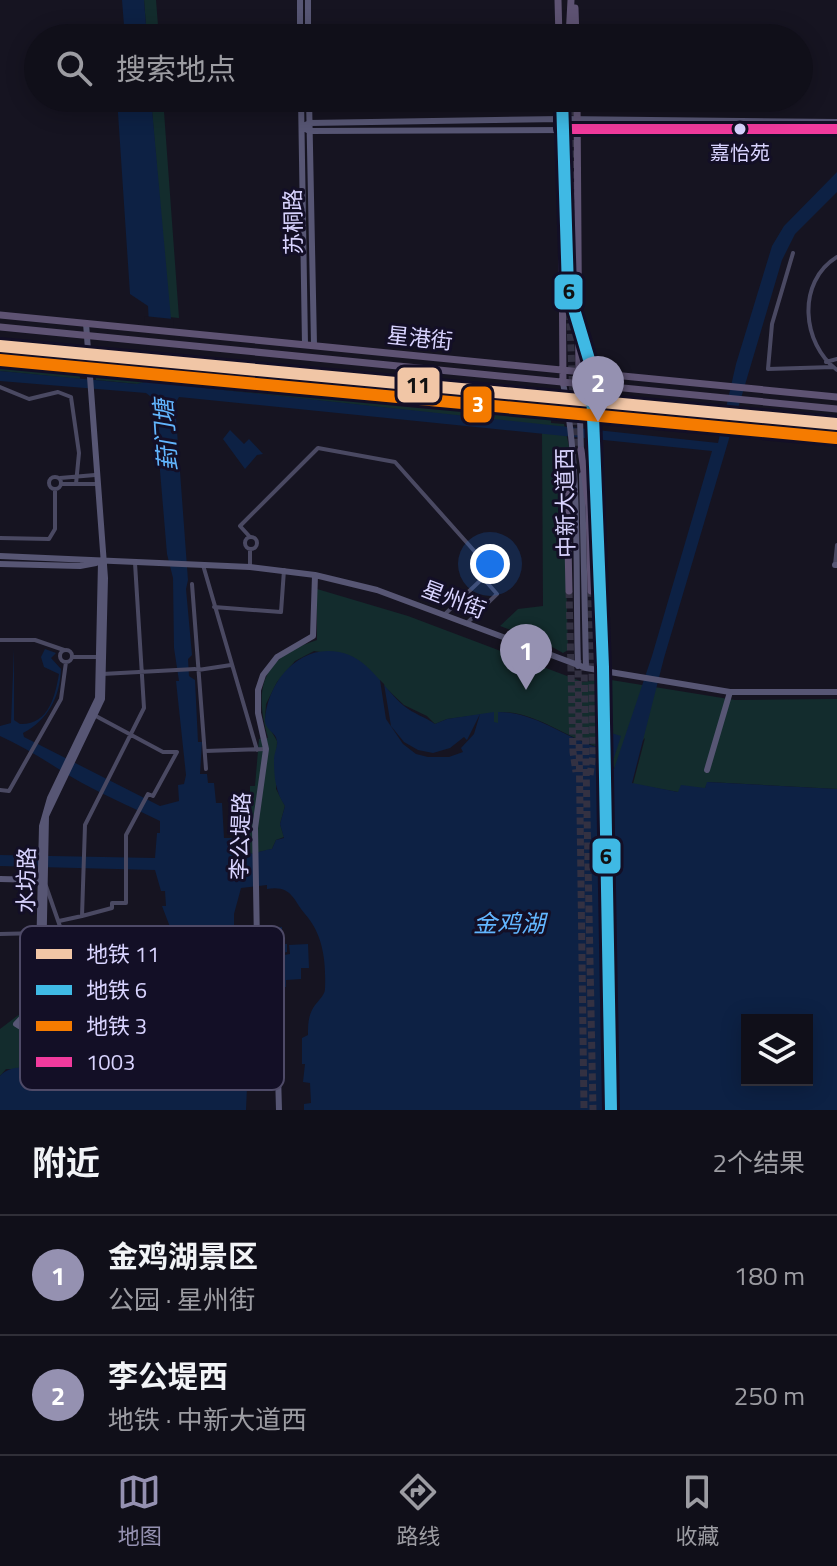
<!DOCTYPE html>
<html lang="zh">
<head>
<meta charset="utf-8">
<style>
	:root { --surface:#100f19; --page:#1e1d26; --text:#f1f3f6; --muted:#9c9ca2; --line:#302f38; --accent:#9591b1 }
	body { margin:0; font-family:"Titillium Web","Noto Sans SC",sans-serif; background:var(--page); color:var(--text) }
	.controls { position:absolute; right:24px; bottom:24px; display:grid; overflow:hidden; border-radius:0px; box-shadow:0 4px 20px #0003 }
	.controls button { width:72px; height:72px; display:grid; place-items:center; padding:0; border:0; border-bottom:2px solid var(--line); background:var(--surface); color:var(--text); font:40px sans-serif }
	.you { position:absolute; left:490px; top:564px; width:28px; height:28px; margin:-20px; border:6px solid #fff; border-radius:50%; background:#1a73e8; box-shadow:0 0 0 12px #1a73e833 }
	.badge { display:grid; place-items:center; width:52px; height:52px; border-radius:50%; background:var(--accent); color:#fff; font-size:26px; font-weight:700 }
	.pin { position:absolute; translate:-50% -66px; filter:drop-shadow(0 2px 4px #0008) }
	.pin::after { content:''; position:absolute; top:42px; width:28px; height:24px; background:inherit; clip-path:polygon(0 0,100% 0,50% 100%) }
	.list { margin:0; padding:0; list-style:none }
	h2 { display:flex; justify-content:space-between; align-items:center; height:104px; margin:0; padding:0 32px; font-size:34px }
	h2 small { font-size:26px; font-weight:400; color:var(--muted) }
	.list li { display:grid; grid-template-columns:52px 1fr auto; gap:24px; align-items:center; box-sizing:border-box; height:120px; padding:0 32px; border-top:2px solid var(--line) }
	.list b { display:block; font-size:30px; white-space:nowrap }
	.list p { margin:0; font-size:26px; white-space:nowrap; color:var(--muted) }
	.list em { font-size:26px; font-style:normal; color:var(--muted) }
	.icon { flex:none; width:44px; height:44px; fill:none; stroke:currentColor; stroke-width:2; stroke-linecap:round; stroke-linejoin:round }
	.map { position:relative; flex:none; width:837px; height:1110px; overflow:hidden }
	.search { position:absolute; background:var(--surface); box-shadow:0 4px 20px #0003; left:24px; right:24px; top:24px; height:88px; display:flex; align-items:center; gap:20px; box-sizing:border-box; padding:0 28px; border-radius:44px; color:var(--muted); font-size:30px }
	.sheet { height:344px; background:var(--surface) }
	nav { display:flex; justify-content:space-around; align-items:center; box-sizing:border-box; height:112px; border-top:2px solid var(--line); background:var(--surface); font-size:22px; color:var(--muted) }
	nav a { display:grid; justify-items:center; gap:4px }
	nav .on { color:var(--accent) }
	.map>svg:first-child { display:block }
</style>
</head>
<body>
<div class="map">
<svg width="837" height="1110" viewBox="0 0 837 1110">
	<rect width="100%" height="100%" fill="#161421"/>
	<!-- green -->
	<path fill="#132c2d" d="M144,0h12l3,38h-12z
		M151,98h12l16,220 -10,-1z
		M0,342l73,7 6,9 1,21 -80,-8z
		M99,351l52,3v27l-14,3 -41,-4 -2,-22z
		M172,357l233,22 119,16 -1,16h28v12l13,1 7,31 -7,33 4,162 -5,3 -20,-11 -43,-16 18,-17 25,-3 -1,-173 -62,-7 -1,-8 -302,-33z
		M737,411l100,10v26l-106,-11z
		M317,589l91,27 175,66 22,-3 130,21 102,-1v90l-129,-7 -3,6 -27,4 -45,-8 12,-46 -30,31 -14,-21c-36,-10 -65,-37 -103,-36v11h-4v-10l-47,6 -12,5 -8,-8 -23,-11 -51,-48 -39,-6 -19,10 -18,21 -11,22 -1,16 12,21 -1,48 9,17 -5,18 4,13 -8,3 -4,9 -21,5 -17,-16 -1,-18h6l-4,-8 6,-7 -1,-10h10v-9h5l4,-47 9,-1c-15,-52 -5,-81 49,-98z
		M33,997h11v23l-13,59 -12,-10h-13l-6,7v-47l29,-22z"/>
	<!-- water -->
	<path fill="#0d2144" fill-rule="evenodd" d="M122,0h22l3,38h-22z
		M117,98h34l26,287 541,58 18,-79 36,-118 12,-20 53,-54v20l-42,42 -13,26 -118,398 -32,125 46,9 3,-7 24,3 2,-6 130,7v321h-533v-6l7,-1 -1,-20 -7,-1 2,-18h-3v-26l6,-3c0,-9 0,-17 4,-25 3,-7 13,-14 13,-21 1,-25 -1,-54 -20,-75 -12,-14 -13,-29 -38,-25v-4l-26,3 -7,26v75l4,2v19h6l5,29 -3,71h-246v-34c5,-7 18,-10 26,-8l-1,10 6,1 3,-16 29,1 45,-20 16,-17 6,-21 15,-19 8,-23 17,-23 6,-1 -1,-13h-5l-8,-21h4l-1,-15h-4l-6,-21 -155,-4v-11l155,3 2,-25h3v-12c-30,-15 -62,-28 -90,-45 -24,-15 -46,-29 -70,-40v-10l11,-3 3,-74v71l6,4c29,1 35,-28 39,-50l-15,-7 -3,-10 4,-8 11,4 -5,5 10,11c-1,28 -13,51 -38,64l1,4 136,69 19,-5 -1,-16 6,-1 2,-9 -10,-94h3l-5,-33 -1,-70 -6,-24 -13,-155 -8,-6 -146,-12v-10l137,13 15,-4 -4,-74 -18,-12zM179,397l533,54 -60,205 -38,113 -3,-2 10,-31 -13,-4 -8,3v13c-36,-10 -64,-36 -102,-36v11l-4,-1v-10l-47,7 -12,5c-10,-7 -21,-10 -31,-18 -21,-18 -36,-49 -65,-54 -42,-8 -72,32 -74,68 0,10 11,12 12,21 1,6 -3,12 -3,18 0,17 1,32 11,47l-5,18 4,14 -8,2 -4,9c-26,4 -16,12 -36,-11h-12l-2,-35h-6l-2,-20h-6l-1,-9h-7l2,-32h-4l-3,-62 -6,-4 -1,-17 4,-4 -6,-66 2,-9 -13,-176zM747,1020h60v60h-60z
		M230,430l14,14 5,-5 14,15 -6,1 -12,14 -22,-30z
		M282,927v17h5v8l-5,1v8l-5,1v8h-5l-1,8 3,-21 -3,-1 -5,-28z
		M308,944l1,24h-8v11l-15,1v7l-23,1 -1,-7 12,-1v-7l5,-1 5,-17 6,-1 -1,-9z"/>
	<!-- pier -->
	<path fill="#161421" d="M144,316l29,3 3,38 -29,-2z
		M380,680l4,4 7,42 13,16 14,8 15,3 17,-5 14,-11 3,3 13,-26 -6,20 -13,14 2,4 -14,5h-21l-12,-3 -13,-10 -17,-25z"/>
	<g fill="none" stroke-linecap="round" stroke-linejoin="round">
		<!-- primary-tunnel -->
		<path stroke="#333142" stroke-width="7" stroke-dasharray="7 3.5" stroke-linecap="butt" d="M572,98l3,206
			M567,250l8,198
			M569,591l4,161 3,20
			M578,660l6,450
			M584,664l9,446
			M590,775l3,-20 -2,-164"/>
		<!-- street -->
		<path stroke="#4a4962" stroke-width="4" d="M793,253l-21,71 -4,45 65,-2
			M837,257c-41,25 -35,87 0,113
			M826,362l11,-3
			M0,387l29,12 29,-7 13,5 8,56 -3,31
			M49 483a6 6 0 1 1 12 0a6 6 0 1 1-12 0Z
			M60,478l35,-3
			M61,484h35
			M245 543a6 6 0 1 1 12 0a6 6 0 1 1-12 0Z
			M250,537l-10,-11 78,-78 77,14 98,110 -9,8
			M0,538l49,1 6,-10v-40
			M250,550v17
			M203,565l54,185
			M835,565l2,-20
			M192,584l14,185
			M214,607l67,5 3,-42
			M444,615l39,-37 14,16 -30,29
			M0,640h35l29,10
			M60 656a6 6 0 1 1 12 0a6 6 0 1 1-12 0Z
			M72,657h26
			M198,670l33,-5
			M102,674l93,-5
			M205,751l61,-2
			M0,790l9,1 52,-92 5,-37
			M82,916l30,-8v-5h14v-68l22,-41 5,2 24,-44h-14l-69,-37
			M59,921l23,-5 3,-91 59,-117 -9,-145
			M0,934l40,-1
			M63,935l194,-4
			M44,946l12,-2 7,-9 -17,-49"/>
		<!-- secondary -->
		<path stroke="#575674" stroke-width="6" d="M300,0v38
			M308,0v38
			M301,98l4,247
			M309,98l5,247
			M302,127l7,-4 253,-4 275,3
			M302,127l7,4 528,-2
			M86,323l19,255 -3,121 -56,117 -4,206 -5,15 -21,-13 22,-23 4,-175 8,-28 48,-100 3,-136
			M563,383c18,86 12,194 15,283
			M579,385l2,67
			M582,475l4,193
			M0,556l250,11 65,8 62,15 209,78 144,24h107
			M0,564l80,2 16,-3
			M835,565h2
			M707,770l23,-78
			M0,879l41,1
			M279,1110l-3,-109h-18l-3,-173 11,-79 -8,-36v-23l5,-15 14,-18 36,-21 2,-61"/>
		<!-- primary -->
		<path stroke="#5e5373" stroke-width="7" d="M558,0l1,38
			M575,8l1,30
			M569,38l2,-38
			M561,98l2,285
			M577,98l2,287
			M564,171l3,79
			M0,315l837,82
			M0,327l837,82
			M581,450l8,57 2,84
			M569,591l-2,-94 6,-28"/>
		<!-- bus-1 casing -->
		<g stroke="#130f26" stroke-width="16">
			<path id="bus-1" d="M561,98v31h276"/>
		</g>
		<!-- bus-1 -->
		<use href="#bus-1" stroke="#f13a9d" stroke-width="10"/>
		<!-- metro-1 casing -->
		<g stroke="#130f26" stroke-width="18">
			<path id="metro-1" d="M0,346l837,78"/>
		</g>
		<!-- metro-2 casing -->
		<g stroke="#130f26" stroke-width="18">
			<path id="metro-2" d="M562,98l6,191 23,77 12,301 8,443"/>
		</g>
		<!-- metro-3 casing -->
		<g stroke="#130f26" stroke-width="18">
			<path id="metro-3" d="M0,360l836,78"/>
		</g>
		<!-- metro-1 -->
		<use href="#metro-1" stroke="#f1c6a6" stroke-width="12"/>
		<!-- metro-2 -->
		<use href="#metro-2" stroke="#3fb9e4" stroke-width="12"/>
		<!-- metro-3 -->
		<use href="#metro-3" stroke="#f57b00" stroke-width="12"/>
	</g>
	<!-- markers -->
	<circle fill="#d9d4ff" stroke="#130f26" stroke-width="3" cx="740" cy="129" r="7"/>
	<g text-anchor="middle" stroke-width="6" stroke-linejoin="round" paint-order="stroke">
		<!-- bus labels -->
		<g font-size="20" fill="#d9d4ff" stroke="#130f26">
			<text x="740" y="160">嘉怡苑</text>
		</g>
		<!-- street labels -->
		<g font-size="22" fill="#d9d4ff" stroke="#130f26">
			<text transform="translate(293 222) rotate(-91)" y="8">苏桐路</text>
			<text transform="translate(420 338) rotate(6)" y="8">星港街</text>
			<text transform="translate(565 503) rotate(-91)" y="8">中新大道西</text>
			<text transform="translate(454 599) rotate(21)" y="8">星州街</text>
			<text transform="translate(240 836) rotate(-88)" y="8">李公堤路</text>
			<text transform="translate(26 880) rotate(-89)" y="8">水坊路</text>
		</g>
		<!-- water labels -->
		<g font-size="24" font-style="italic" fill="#62b6ff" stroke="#130f26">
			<text transform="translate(166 435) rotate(-94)" y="8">葑门塘</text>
			<text x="509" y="932">金鸡湖</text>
		</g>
	</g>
	<!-- legend -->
	<rect x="20" y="926" width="264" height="164" rx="12" fill="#130f26" stroke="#4e4a67" stroke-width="2"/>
	<rect x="36" y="949" width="36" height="10" fill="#f1c6a6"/>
	<rect x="36" y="985" width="36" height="10" fill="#3fb9e4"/>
	<rect x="36" y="1021" width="36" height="10" fill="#f57b00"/>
	<rect x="36" y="1057" width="36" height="10" fill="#f13a9d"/>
	<g font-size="22" fill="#d9d4ff">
		<text x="86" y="962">地铁 11</text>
		<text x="86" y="998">地铁 6</text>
		<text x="86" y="1034">地铁 3</text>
		<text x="86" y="1070">1003</text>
	</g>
	<g stroke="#130f26" stroke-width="3">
		<rect x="553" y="273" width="31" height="38" rx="8" fill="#3fb9e4"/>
		<rect x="396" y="366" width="45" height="38" rx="8" fill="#f1c6a6"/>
		<rect x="462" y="385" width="31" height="39" rx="8" fill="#f57b00"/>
		<rect x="591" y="837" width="31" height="38" rx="8" fill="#3fb9e4"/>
	</g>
	<g font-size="22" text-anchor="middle" font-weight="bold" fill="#fff">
		<text x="478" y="412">3</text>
	</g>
	<g font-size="22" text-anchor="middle" font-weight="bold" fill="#111">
		<text x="569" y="299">6</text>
		<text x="418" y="393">11</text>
		<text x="606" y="864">6</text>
	</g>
</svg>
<div class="controls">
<button><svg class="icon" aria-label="layers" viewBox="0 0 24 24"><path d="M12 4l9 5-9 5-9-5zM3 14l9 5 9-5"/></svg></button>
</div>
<div class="you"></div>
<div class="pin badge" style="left:526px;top:690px">1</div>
<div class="pin badge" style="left:598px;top:422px">2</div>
<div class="search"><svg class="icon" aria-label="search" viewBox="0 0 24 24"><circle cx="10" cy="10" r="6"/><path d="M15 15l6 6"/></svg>搜索地点</div>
</div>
<section class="sheet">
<h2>附近<small>2个结果</small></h2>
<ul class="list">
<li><span class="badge">1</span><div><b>金鸡湖景区</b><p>公园 · 星州街</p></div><em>180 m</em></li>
<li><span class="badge">2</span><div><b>李公堤西</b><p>地铁 · 中新大道西</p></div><em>250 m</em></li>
</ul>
</section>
<nav>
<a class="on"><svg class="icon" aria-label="map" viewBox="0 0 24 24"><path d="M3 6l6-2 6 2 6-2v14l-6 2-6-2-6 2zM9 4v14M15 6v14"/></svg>地图</a>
<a><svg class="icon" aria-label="directions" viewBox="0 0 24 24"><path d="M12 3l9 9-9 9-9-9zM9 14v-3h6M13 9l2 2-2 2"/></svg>路线</a>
<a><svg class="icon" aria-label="saved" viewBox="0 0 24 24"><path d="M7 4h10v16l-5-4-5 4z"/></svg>收藏</a>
</nav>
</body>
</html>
